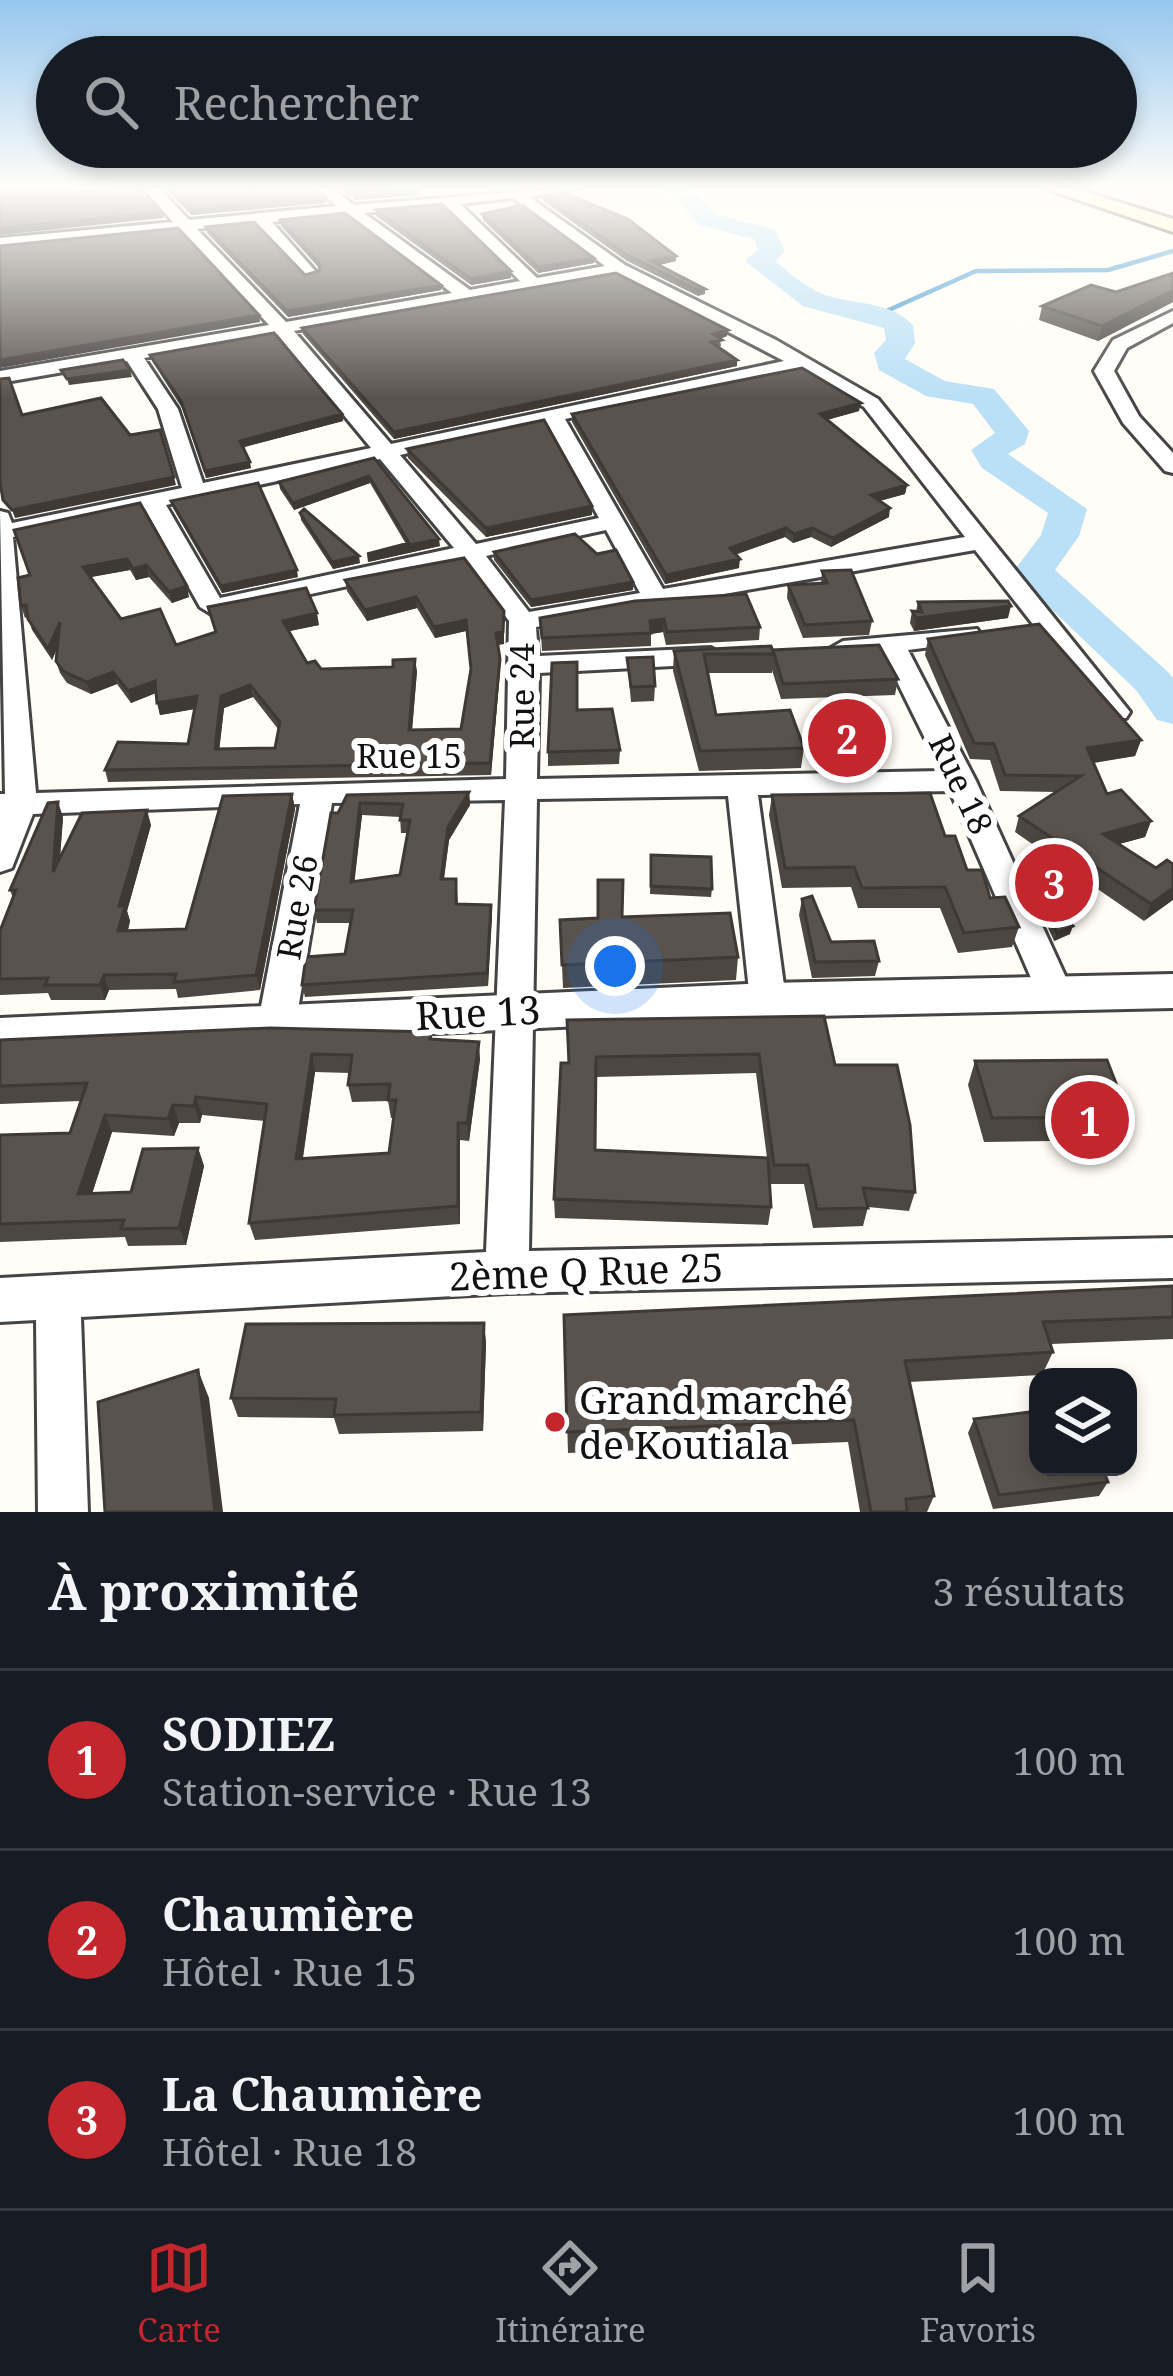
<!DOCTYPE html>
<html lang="fr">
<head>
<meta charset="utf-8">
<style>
	:root { --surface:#171b24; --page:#242831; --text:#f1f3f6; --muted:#9ea1a6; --line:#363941; --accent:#c4262e }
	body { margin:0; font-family:"Noto Serif",serif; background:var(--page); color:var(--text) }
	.controls { position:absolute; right:36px; bottom:36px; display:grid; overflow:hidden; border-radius:24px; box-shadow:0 6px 18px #0003 }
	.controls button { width:108px; height:108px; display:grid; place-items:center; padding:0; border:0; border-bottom:3px solid var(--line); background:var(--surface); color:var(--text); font:60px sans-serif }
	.you { position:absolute; left:615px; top:966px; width:42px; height:42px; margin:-30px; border:9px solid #fff; border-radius:50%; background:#1a73e8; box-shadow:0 0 0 18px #1a73e833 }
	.badge { display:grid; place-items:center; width:78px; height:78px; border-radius:50%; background:var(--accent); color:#fff; font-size:39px; font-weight:700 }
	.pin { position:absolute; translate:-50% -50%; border:6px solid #fff; box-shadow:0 3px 12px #0006 }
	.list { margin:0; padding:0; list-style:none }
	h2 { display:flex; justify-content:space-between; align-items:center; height:156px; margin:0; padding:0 48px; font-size:51px }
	h2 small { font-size:39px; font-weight:400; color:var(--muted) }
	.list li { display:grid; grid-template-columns:78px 1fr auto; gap:36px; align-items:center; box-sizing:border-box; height:180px; padding:0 48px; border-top:3px solid var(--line) }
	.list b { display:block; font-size:45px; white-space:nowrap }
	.list p { margin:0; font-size:39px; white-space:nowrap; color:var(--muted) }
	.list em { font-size:39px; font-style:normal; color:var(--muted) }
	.icon { flex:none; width:66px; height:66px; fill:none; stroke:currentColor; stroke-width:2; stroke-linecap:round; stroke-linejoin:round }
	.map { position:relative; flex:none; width:1173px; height:1512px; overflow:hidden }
	.search { position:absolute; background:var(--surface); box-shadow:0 6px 18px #0003; left:36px; right:36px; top:36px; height:132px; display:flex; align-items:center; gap:30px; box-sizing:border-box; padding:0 42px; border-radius:66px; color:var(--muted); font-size:45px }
	.sheet { height:696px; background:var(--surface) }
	nav { display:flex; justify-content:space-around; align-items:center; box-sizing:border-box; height:168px; border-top:3px solid var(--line); background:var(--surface); font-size:33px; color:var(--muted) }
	nav a { display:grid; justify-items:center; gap:6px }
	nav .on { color:var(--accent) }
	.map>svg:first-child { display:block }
</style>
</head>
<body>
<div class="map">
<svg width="1173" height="1512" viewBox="0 0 1173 1512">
	<rect width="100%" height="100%" fill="#fffdf5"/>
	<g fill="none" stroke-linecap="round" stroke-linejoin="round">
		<!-- stream -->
		<path stroke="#3f96cf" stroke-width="4.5" d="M882,313l94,-42 132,-1 65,-19"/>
		<!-- river -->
		<path fill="#b9e0f7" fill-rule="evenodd" d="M654,187h34l29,28 57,14 11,22 -10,10c17,14 36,31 57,36 30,8 58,5 81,28l2,18 -10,16 40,22 49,8 35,42 -4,13 -17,10 79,55 -8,27 -24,34 113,102 5,6v46l-16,-4 -21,-30 -123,-118 28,-37 7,-22 -66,-45 -11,-18 24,-17 -22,-29 -47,-8 -47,-26 -5,-17 12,-13 -2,-12 -81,-22 -58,-45 13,-12 -4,-10 -55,-14 -21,-25z"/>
		<!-- minor casing -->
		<g stroke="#444" stroke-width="6">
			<path id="minor" d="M142,187h16l31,33 148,-14 -24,-19h17l24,18 229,-18 -54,10 96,68 151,75 102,59 252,313 -4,6h-20l-131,-168 -439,77 2,29 173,-8 14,8 -14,8 -172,9 -2,106 404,-8 -58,-118 -40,4 -14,-8 14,-8 134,-12 4,6 -4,6 -69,9 68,131 96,210 -5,10 -13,4 -13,-4 -91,-210 -192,4 28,205 -5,10 -13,4 -13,-4 -5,-10 -22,-204 -191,3 -8,452 644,-13v40l-666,15 -426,24 7,195h-50l-2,-192 -36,2v-44l486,-26 19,-452 -173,3 -36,219 -6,11 -13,4 -13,-4 -6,-11 42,-218 -267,10 -21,54 -12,4v-78h5l-5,-283 8,2 4,10 170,-35 -24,-79 -31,-48 -127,22v-12l269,-46 -88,-95 -181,18v-10l173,-16zM513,198l92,68 -68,12 -77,-74zM445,205l75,76 -50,9 -106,-77zM347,214l105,79 -166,29 -89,-93 60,-6 52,55 8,-5 -45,-51zM617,274l167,87 -393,83 -97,-113zM277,334l94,114 -168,35 -25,-74 -34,-51zM799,369l65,38 101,130 -302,52 -98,-170zM547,423l52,95 -123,26 -76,-89zM380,459l74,89 -234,50 -54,-93zM145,509l55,98 13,8 251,-54 45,60 -3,158 -470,14 -23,-256zM606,530l34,63 -111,19 -43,-56z
				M1173,311v12l-46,25 -13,23 25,45 34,37v20l-8,-2 -42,-48 -29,-52 19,-31z"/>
		</g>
		<!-- tertiary casing -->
		<g stroke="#444" stroke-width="6">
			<path id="tertiary" d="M1173,974v34l-405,9 -768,37v-36l768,-35z"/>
		</g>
		<!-- secondary casing -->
		<g stroke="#333" stroke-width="6">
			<path id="secondary" d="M1040,187h30l103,32v13z"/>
		</g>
		<!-- minor -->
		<use href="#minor" fill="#fff" fill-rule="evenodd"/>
		<!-- tertiary -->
		<use href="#tertiary" fill="#fff" fill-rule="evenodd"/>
		<!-- secondary -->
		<use href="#secondary" fill="#fff6b0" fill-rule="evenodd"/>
	</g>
	<!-- wall -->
	<path fill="#4d4742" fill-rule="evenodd" d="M165,188h148l12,15 -134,12z
		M338,188h78l3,7 -64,5z
		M543,196l133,65 -17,4 46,24v5l-7,2 -71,-35 -84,-60z
		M376,210l135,61v7l-40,7 -95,-69z
		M482,214l112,49 -56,10 -55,-53z
		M280,220l161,65v5l-153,27 -81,-84 -1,-6 99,48 14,-4v-3l-38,-42z
		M1173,273v29l-75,39 -59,-21 3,-14 74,-14z
		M302,328l425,8 -7,3 1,7 -3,1 19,13v6l-343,73 -91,-105z
		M150,355l192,59 1,7 -100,26 8,21 -45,10 -24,-70 -30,-47z
		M859,411l-32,9 80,65 -2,9 -25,7 9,16 -58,30 -20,-10 -18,6 -8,-6 -49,17 3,14 -74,16 -93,-162v-8z
		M407,449l185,66 -106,22 -78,-79z
		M374,458l66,88 -72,16 38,-18 -36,-61 -76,27 -14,-21 -1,-7z
		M171,501l127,76 -76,16 -49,-85z
		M140,503l49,94 -17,6 -23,-26 -13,3 -6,-10 -40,7 31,42 55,26 39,-13 -7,-25 111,18 -30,6 18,32 14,6 96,2 -5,59 49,-1 10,-58 -5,-40 -31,7 -18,-30 -50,13 -20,-30 -2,-11 119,-22 40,86 -7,1 3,26 -9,104 -383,7 -3,-12 83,-26 7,-35 -35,6 -4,-22 -25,10 -14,-19 -26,10 -24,-11 -7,-10 -4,-12 2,-14 -6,13 -20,-30 -4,-13 -3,1 -4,-12 8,-31zM253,697l25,32 -3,19 -56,1 5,-41z
		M300,513l60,50 -27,6 -32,-49z
		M494,552l139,30v8l-102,17 -37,-47z
		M822,571l50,50 -3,14 -66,3 -16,-40 1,-13 33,-2z
		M635,601l125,26 -1,13 -93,5 -3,-13 -12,2v12l-109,5 -2,-33z
		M918,602l90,16 -94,13 -4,-8 2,-12h4z
		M928,639l213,101 -6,16 -41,7 13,31 44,27 -6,16 -26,7 37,24 17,-4 -29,57 -129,-89 4,-16 37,-24 -56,-1 -10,-31 -20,-1 -45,-104z
		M773,650l125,29 -3,16 -114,4 -9,-29v3h-64l8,42 88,33 -3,20 -102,3 -26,-100 1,-20z
		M627,658l28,28 -1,15 -23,1z
		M577,710l43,40 -1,14 -71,2v-14z
		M469,792l1,13 -21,35 -5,39h12l2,25 33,1 -3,81 -183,11 -3,-12 43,-31 6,-31h-34l-3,-13 24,-97 9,-18zM362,815l38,2 1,16h7l-8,42 -46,7z
		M292,794l3,15 -35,181 -82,8 -2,-9 -67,1 -4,10h-54l-3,-7 -48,2v-64l13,-33 -3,-8 53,-73 -3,39 91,-31 -24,86 3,10 -2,10 58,-2z
		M772,795l173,41 22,34 23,28 29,29 -7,20 -54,6 -18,-45h-82l-7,-21 -69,1 -13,-73z
		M651,855l61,34 -1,8 -61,-3z
		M802,899l29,43 48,19 -4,15 -63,2 -13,-63z
		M1044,906l26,28 -16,7 -12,-27z
		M622,917l116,40 -2,23 -173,8 -3,-68z
		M567,1020l268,45 80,127 -6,19 -41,-4 -5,19 -50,2 -9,-44h-33l-3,-18 3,41 -3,18 -213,-7 -1,-19 14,-136zM756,1073l11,85 -172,-8 1,-73z
		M431,1032l1,7 48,20 -11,82 -9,-1v84l-205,16 -6,-17 16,-102 -63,-6 -2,8h-21l-5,13 -62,-4 -20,62 39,-2 67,-44 6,18 -18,79 -58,1 -3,-9 -125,5v-107l70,-2 11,-32 -81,3v-64zM315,1072l35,1 -2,12 4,17 36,-1 3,17h3l-5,35 -86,5z
		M975,1061l154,56 -10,23 -135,2 -16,-57z
		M1173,1286v53l-122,5 2,8 -11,23 -133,7 25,114 -7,16h-67l-12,-70 -280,11 -4,-138z
		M484,1323l2,20 -3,88 -144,3 -5,-16 -96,-1 -7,-19z
		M974,1419l134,63 -9,14 -106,13 -25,-76z"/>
	<!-- shaded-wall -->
	<path fill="#3f3936" d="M419,189v6l-64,5v-6z
		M325,196v7l-134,12 -1,-6z
		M162,212l2,6 -164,17v-7z
		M676,256v5l-25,6v-6z
		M594,258v5l-56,10v-6z
		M511,271v7l-40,7v-6z
		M441,285v5l-153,27 -1,-6z
		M1173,290v12l-75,39 4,-15z
		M259,315l1,7 -260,46v-8z
		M728,330l-1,6 -14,5v-7z
		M737,360v6l-343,73v-7z
		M130,370l2,7 -63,8 -2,-6z
		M861,403l-2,8 -40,11 1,-8z
		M342,414l1,7 -102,27 -1,-7z
		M250,462l1,6 -45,10 -1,-7z
		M369,476l1,7 -76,27 -1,-7z
		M174,477l2,8 -161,33 -3,-8z
		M907,485l-2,9 -35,9 1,-8z
		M592,506v9l-106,22v-9z
		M890,508l-1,9 -58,30 2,-9z
		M786,528l-1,9 -56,20 1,-9z
		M812,528l-1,9 -18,6 1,-9z
		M439,539l1,7 -72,16 -1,-8z
		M359,556l1,7 -27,6 -1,-7z
		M127,559l3,11 -44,8 -3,-11z
		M740,559l-1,9 -74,16 1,-9z
		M146,565l3,12 -13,3 -3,-11z
		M297,570l1,7 -76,16 -1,-7z
		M633,582v8l-102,17v-7z
		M187,586l2,11 -17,6 -3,-11z
		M416,597l1,11 -50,13 -2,-11z
		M1011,606l-3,12 -94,13 2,-13z
		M317,613l2,12 -34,7 -2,-11z
		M664,619l-1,13 -13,2v-13z
		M466,620v11l-31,7 -1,-11z
		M60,622l3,11 -11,27 -4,-11z
		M504,622v22l-8,1v-12z
		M415,659l2,12 -6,71 -2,-12z
		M500,659v12l-9,104 -1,-12z
		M113,672l4,12 -26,10 -4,-12z
		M155,681l3,11 -27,11 -3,-12z
		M250,685l3,12 -29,11 -6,53 -3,-12 6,-53z
		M197,696l3,12 -40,7 -3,-12z
		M1141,740l-6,16 -53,8 5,-16z
		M469,792l1,13 -21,35 -7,52 -1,-13 7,-52z
		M292,794l3,15 -35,181 -4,-15z
		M58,802l5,15 -5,70 -5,-15z
		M360,803l2,12 -9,80 -2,-13z
		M147,810l4,15 -24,86 3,10 -7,25 -5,-15 1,-25z
		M1151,821l-6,16 -48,13 6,-16z
		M1173,888v12l-29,21 7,-17z
		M491,905l1,13 -4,68 -1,-13z
		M1073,926l-3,8 -16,7 3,-8z
		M104,975l5,15 -4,10 -5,-15z
		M479,1042l1,17 -11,82 -2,-18z
		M312,1054l3,18 -15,104 -4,-17z
		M196,1097l6,18 -2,8 -6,-17z
		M173,1105l6,18 -5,13 -6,-17z
		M105,1115l7,17 -26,80 -8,-18z
		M458,1123l2,17v84l-2,-18z
		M198,1148l6,18 -18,79 -7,-17z
		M484,1323l2,20 -3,88 -2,-19z
		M198,1370l11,28 14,114h-8z"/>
	<!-- building -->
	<path fill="#5a524d" stroke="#3f3936" stroke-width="3" fill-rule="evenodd" d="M0,188h140l22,24 -162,16z
		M169,188h144l12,8 -135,13z
		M346,188h70l3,1 -64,5z
		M564,193l64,26 48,37 -25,5 54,28 -7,1 -71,-35 -84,-59z
		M442,204l69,67 -40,8 -95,-69z
		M522,205l72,53 -56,9 -56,-53z
		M345,213l96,72 -154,26 -81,-84 48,-5 51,53 14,-4 1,-7 -40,-44z
		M178,228l81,87 -259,45v-114z
		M616,273l112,57 -15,4 9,6 -11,2 26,18 -343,72 -92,-104z
		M1173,273v17l-71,36 -60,-20 49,-21 25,7z
		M274,333l68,81 -102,27 10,21 -45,9 -24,-70 -31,-46z
		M123,360l7,10 -63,9 -6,-9z
		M802,368l59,35 -41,11 87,71 -36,10 19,13 -57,30 -21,-10 -18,6 -8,-6 -56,20 10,11 -74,16 -94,-161z
		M9,378l13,37 79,-17 29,37 30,-5 14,47 -162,33 -9,-10 -3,-18v-103z
		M544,420l48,86 -106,22 -79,-79z
		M374,458l65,81 -72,15 42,-11 -40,-67 -76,27 -14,-21z
		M258,483l39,87 -76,16 -50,-85z
		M140,503l47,83 -18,6 -23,-27 -13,4 -6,-10 -44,8 38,52 39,-10 16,36 40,-13 -8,-25 98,-19 11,25 -34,8 24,42 8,-2 6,8 72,-2v-7l22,-1 -6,71 52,-1 10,-60 -5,-49 -32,7 -18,-30 -51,13 -20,-30 119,-22 40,53 -1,21 -7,1 4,26 -10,104 -385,7 13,-28 70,2 9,-48 -40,7 -2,-22 -27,10 -15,-19 -26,10 -24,-11 -7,-10 4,-39 -12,27 -20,-30 -2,-14 -5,1 -3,-28 12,-3 -16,-45zM250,685l30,37 -5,26 -60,1 6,-53z
		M304,509l55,47 -27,6 -32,-49z
		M575,534l22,20 19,-4 17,32 -102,18 -37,-48z
		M851,570l21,51 -67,4 -17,-40 39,-2 -5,-12z
		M746,594l14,33 -93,5 -3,-13 -14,2 1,12 -109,5 -2,-20 95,-17z
		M1008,601l3,5 -95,12 -4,-7 10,1 -4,-10z
		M1039,624l102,116 -54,8 20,46 14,-4 30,31 -48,13 53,34 11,-8 6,4v24l-22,16 -132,-88 62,-40 -76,-1 -11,-31 -20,-1 -46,-104z
		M879,645l19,34 -115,5 -10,-34z
		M771,646l3,8h-70l12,61 74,-5 14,38 -104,3 -26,-100z
		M653,657l2,29 -24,1 -4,-29z
		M577,662v48l35,-1 8,41 -72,2 4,-89z
		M469,792l-21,35 -7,52h15v25l35,1 -4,68 -185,12 4,-28 39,-3 8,-44h-39l17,-97h7l9,-18zM360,803l43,1 -3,16h10l-10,55 -49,7z
		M930,793l15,43h10l12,34h15l8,28 15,-1 14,30 -55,6 -19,-46 -83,1 -8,-21 -69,1 -13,-73z
		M292,794l-36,181 -82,7 2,-8 -72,1 -4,10h-55l3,-7 -48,1v-48l16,-41h-6l38,-87 10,-1 -5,70 29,-59 65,-3 -28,96h6l-7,25 68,-2 37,-133z
		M651,855l60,2 1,32 -61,-3z
		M598,880h25l-1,37 108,-4 8,44 -176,8 -2,-45 38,-2z
		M812,896l19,46 43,-1 5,20 -64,1 -13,-63z
		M1050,904l23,22 -16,7 -13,-27z
		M824,1016l11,49h62l13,60 5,67 -52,-4 5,20 -51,1 -9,-44h-34l-15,-111 -163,3 -1,93 173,8 3,49 -217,-8 7,-136h8l-2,-43z
		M270,1028l161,4 -1,7 49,3 -12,81h-9v83l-209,17 18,-119 -71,-7 -2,9 -21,-1 -5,14 -63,-4 -27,79 53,-2 12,-43 55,-1 -19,80 -58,1 3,-9 -124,4v-89l70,-2 17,-50 -87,3v-46zM312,1054l40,1 -4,30 42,-1 -2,16h8l-7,53 -93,6z
		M1107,1060l22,57 -137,1 -17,-57z
		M1173,1286v31l-130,5 10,30 -148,9 29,135 -28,3 1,13h-36l-17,-92 -287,12 -3,-117z
		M484,1323l-3,89 -147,3 2,-16 -105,-1 15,-74z
		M198,1370l17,142h-110l-7,-110z
		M1038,1411v56h64l6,15 -109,13 -25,-76z"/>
	<!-- sky -->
	<linearGradient id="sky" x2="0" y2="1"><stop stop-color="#95c6ee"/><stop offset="0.47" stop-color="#fffefa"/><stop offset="1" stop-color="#fffefa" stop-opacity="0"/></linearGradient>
	<rect width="1173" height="399" fill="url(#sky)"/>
	<!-- markers -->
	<circle fill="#c4262e" stroke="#fff" stroke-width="4.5" cx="555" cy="1422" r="12"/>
	<g text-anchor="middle" stroke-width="12" stroke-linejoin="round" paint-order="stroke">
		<!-- street labels -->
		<g font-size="33" fill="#111" stroke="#fff">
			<text transform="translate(522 696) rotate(-90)" y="12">Rue 24</text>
			<text x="409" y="768">Rue 15</text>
			<text transform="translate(961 784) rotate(65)" y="12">Rue 18</text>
			<text transform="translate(297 907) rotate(-80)" y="12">Rue 26</text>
		</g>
		<!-- near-street labels -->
		<g font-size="39" fill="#111" stroke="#fff">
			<text transform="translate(478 1013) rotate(-3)" y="14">Rue 13</text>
			<text transform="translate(586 1272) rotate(-2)" y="14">2ème Q Rue 25</text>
		</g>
		<!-- near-poi labels -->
		<g font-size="39" fill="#111" stroke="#fff" text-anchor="start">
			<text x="579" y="1414">Grand marché<tspan x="579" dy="45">de Koutiala</tspan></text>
		</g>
	</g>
</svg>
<div class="controls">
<button><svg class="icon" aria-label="layers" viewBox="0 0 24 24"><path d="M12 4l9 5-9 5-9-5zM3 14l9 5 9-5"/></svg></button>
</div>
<div class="you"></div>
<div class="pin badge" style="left:1090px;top:1120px">1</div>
<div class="pin badge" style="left:847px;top:738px">2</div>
<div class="pin badge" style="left:1054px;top:883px">3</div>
<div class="search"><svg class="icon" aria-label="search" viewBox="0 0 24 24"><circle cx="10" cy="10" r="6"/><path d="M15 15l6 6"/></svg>Rechercher</div>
</div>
<section class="sheet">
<h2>À proximité<small>3 résultats</small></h2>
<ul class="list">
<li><span class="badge">1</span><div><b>SODIEZ</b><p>Station-service · Rue 13</p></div><em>100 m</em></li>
<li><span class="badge">2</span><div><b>Chaumière</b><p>Hôtel · Rue 15</p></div><em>100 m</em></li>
<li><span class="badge">3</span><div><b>La Chaumière</b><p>Hôtel · Rue 18</p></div><em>100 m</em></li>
</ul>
</section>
<nav>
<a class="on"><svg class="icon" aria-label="map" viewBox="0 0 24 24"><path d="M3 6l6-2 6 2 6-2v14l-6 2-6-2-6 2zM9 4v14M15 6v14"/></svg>Carte</a>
<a><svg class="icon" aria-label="directions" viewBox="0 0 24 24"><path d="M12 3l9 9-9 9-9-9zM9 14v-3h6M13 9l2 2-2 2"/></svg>Itinéraire</a>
<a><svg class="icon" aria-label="saved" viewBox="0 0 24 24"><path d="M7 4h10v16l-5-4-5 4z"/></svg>Favoris</a>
</nav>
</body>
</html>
